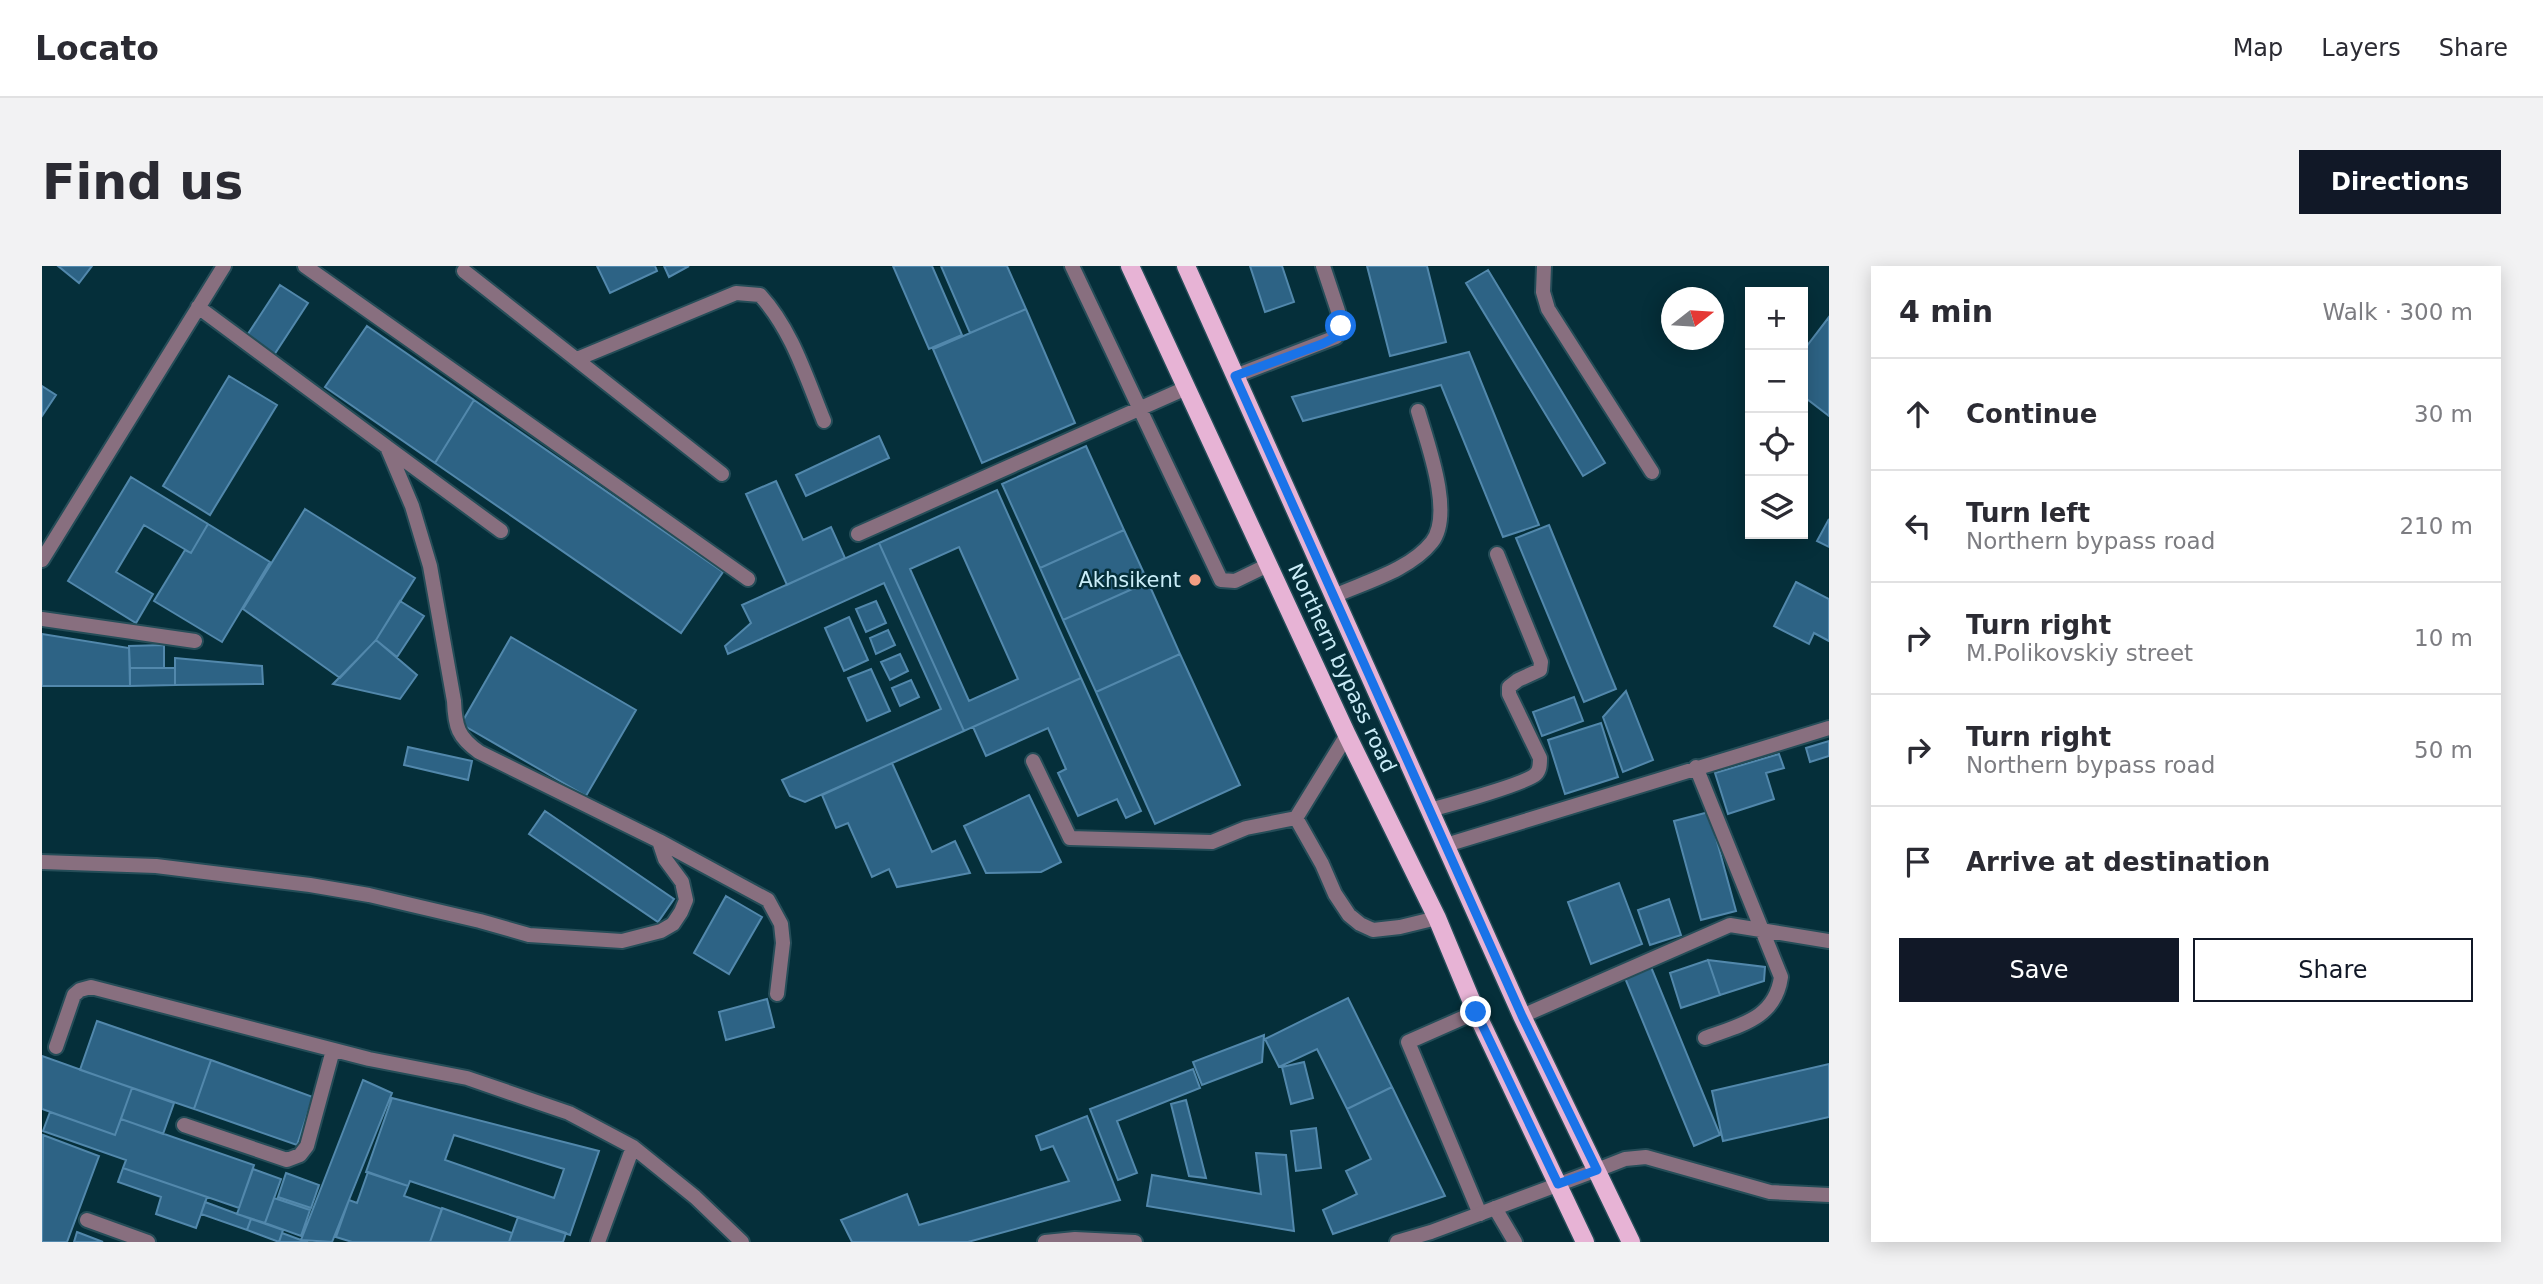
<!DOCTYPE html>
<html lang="en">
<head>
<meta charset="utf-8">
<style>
	:root { --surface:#fff; --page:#f2f2f3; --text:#2b2b33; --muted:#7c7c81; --line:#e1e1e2; --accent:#111827 }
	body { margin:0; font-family:"DejaVu Sans",sans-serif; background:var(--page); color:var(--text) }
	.controls { position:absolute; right:21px; top:21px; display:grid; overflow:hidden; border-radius:0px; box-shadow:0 4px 18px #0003 }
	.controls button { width:63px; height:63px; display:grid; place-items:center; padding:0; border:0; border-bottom:2px solid var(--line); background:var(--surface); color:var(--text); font:35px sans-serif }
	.compass { position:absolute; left:1619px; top:21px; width:63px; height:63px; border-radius:50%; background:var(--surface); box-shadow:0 4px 18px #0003; rotate:73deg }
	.stop { position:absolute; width:21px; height:21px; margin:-16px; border:5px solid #1a73e8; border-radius:50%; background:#fff }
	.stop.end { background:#1a73e8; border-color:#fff; box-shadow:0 2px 7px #0008 }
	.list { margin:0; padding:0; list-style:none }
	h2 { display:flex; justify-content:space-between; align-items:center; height:91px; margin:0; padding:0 28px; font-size:30px }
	h2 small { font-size:23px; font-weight:400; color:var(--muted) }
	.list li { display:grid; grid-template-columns:46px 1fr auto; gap:21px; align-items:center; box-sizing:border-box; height:112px; padding:0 28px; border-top:2px solid var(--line) }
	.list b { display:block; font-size:26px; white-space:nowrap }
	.list p { margin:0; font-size:23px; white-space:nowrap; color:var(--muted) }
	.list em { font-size:23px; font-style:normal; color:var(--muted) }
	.actions { display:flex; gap:14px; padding:21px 28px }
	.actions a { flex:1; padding:16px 0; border:2px solid var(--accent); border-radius:0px; text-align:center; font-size:24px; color:var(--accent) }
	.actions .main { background:var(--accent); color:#fff }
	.icon { flex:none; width:38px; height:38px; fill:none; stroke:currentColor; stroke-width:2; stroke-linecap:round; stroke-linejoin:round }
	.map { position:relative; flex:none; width:1787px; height:976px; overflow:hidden; border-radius:0px }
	header { display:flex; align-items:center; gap:42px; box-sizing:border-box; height:98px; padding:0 35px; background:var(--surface); border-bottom:2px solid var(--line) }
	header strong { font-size:33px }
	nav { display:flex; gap:38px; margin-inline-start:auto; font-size:24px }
	.intro { display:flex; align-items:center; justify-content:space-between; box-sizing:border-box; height:168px; padding:0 42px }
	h1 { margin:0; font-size:49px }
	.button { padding:18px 32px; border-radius:0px; background:var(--accent); color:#fff; font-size:24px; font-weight:700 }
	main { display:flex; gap:42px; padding:0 42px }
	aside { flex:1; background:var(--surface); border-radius:0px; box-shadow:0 4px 18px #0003 }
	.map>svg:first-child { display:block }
</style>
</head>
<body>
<header>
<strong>Locato</strong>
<nav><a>Map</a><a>Layers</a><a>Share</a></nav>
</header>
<div class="intro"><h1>Find us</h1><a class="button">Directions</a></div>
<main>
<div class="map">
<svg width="1787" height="976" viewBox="0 0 1787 976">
	<rect width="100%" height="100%" fill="#052f3a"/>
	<!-- building -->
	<path fill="#2d6385" stroke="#5288ac" stroke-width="2" fill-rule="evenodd" d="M16,0h34l-13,17z
		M555,0h58l2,5 -47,22z
		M622,0h25l-20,11z
		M851,0h39l30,69 -33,14z
		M899,0h66l19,43 -56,24z
		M1208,0h32l12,36 -29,10z
		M1325,0h60l19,76 -56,14z
		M1446,4l117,193 -22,13 -117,-193z
		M238,19l28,18 -36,55 -28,-18z
		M984,43l49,114 -93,40 -49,-114z
		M1787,51v99l-26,-20v-45z
		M325,60l107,74 -39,63 -110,-76z
		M1427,86l70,173 -36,12 -62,-152 -138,36 -11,-24z
		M187,110l48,29 -67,110 -47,-29z
		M0,120l14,9 -14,21z
		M432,134l249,172 -42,61 -246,-170z
		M837,170l10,22 -83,38 -10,-21z
		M1044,180l38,84 -84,38 -38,-84z
		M89,211l77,47 -17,29 -47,-28 -28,47 37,22 -17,29 -68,-42z
		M734,215l27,59 28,-13 14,31 -58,27 -41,-91z
		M955,224l84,188 -117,53 -85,-188zM917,281l59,132 -49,22 -59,-132z
		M263,243l110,69 -39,62 -36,38 -97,-69z
		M1787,253v28l-12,-6z
		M166,258l62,38 -48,80 -68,-41 31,-51 6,3z
		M1507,259l67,164 -32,13 -68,-164z
		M1082,264l24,52 -85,38 -23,-52z
		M837,277l85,188 -159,71 -15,-6 -8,-16 159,-71 -57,-126 -156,71 -3,-8 26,-23 -9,-18z
		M1106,316l32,72 -84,38 -33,-72z
		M1754,316l33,17v42l-15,-8 -5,11 -35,-18z
		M358,335l24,15 -27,41 -21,-17z
		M834,335l10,22 -20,9 -10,-23z
		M807,351l19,43 -24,11 -19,-43z
		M846,364l7,15 -19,9 -6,-16z
		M0,368l87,14 1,38h-88z
		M469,371l125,73 -50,86 -125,-72z
		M334,374l41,35 -17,24 -67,-15z
		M122,379v23h-34l-1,-22z
		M858,388l8,17 -18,9 -9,-18z
		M1138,388l60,131 -85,39 -59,-132z
		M133,392l87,8 1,18 -88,1z
		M88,402h45v17l-45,1z
		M829,403l19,42 -23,10 -19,-43z
		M1039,412l60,133 -15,7 -9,-19 -39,17 -20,-43 8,-4 -18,-41 -62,28 -13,-29z
		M869,414l8,17 -19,9 -8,-18z
		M1584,425l27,69 -30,12 -20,-55z
		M1532,431l9,24 -41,15 -9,-24z
		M1559,457l17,54 -53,17 -17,-54z
		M1787,475v15l-19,6 -4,-14z
		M366,481l64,14 -4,19 -64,-15z
		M1737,488l5,14 -18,5 8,26 -46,15 -13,-41z
		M850,497l40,89 23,-11 15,32 -73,14 -8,-18 -17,8 -24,-54 -12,5 -14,-33z
		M987,529l32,67 -20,10 -55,1 -22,-47z
		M503,545l129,88 -16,23 -129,-88z
		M1667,546l27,99 -35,9 -27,-99z
		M1577,617l23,61 -51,20 -23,-62z
		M684,630l36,21 -33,57 -35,-21z
		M1627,633l12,36 -31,10 -12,-35z
		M1666,694l12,35 -39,13 -11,-35z
		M1666,694l57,7 -1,14 -44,14z
		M1609,701l69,168 -26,11 -69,-168z
		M1306,732l44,89 -45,22 -30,-60 -38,18 -14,-28z
		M725,733l7,28 -48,13 -7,-28z
		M55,755l114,39 -17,49 -114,-39z
		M1222,769l-2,27 -60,23 -9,-23z
		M0,790l90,32 -17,47 -73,-26z
		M169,794l102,37 -16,48 -103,-36z
		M1262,796l9,36 -22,6 -9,-37z
		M1787,798v53l-106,24 -11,-50z
		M1151,803l7,19 -83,33 20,52 -19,7 -28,-71z
		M321,814l29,13 -60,149 -31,-2z
		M1350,821l53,109 -112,38 -10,-24 34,-16 -11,-23 25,-12 -24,-50z
		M90,822l42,15 -11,31 -42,-15z
		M350,832l207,53 -29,84 -160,-54 -2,5 -42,-14zM412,869l110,34 -10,29 -109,-38z
		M1144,834l20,78 -17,-2 -18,-72z
		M8,846l65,23 6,-16 133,46 -15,43 -116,-40 3,-8 -83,-29z
		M1045,850l33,84 -152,42h-116l-11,-22 66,-26 12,31 150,-44 -16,-35 -12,4 -5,-14z
		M1274,862l5,40 -25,3 -5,-40z
		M1,869l56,21 -32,86h-25z
		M1214,887l30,2 8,76 -147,-25 5,-31 109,19z
		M81,902l84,29 -11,31 -40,-14 5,-17 -43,-15z
		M211,903l28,10 -16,44 -28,-9z
		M326,906l40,14 -4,10 38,13 -12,33h-78l-16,-5 13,-37 8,3z
		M244,907l33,12 -8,23 -33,-11z
		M232,932l36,12 -9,26 -36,-13z
		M163,936l46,17 -4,11 -46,-16z
		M400,942l70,25 -3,9h-79z
		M476,951l48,16 -3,9h-54z
		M209,953l32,11 -4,12 -32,-12z
		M35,966l26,10h-29z
		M240,967l19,7 7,2h-29z"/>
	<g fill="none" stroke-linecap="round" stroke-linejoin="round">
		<!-- service casing -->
		<g stroke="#254d58" stroke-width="18">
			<path id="service" d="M263,0l443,313
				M1030,0l149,314 14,1 33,-16
				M1502,0l-1,26 5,17 104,163
				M422,5l258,203
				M535,93l159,-66 24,2c32,35 46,82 64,126
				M1193,110l101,-39 5,-11 -3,-15 -15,-45
				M346,182l113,83
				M816,268l328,-146
				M0,294l182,-294
				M1292,330c31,-14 76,-26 98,-54 22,-28 -5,-100 -14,-131
				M0,353l153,22
				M991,495l37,77 142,4 34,-14 50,-10 51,-83
				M1654,501l85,210c-6,42 -41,48 -76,61
				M1388,544c18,-5 96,-26 106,-36 4,-4 4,-10 4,-16l-31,-64v-7l9,-7 22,-10 1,-8 -44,-108
				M1254,552l26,46 13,30 14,21 11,9 13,6 27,-3 37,-9
				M617,575l109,59 13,24 2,19 -6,51
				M1404,579l383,-117
				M0,596l114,4 154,19 59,10 111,26 49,14 93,6 39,-10 12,-7 8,-12 5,-12 -4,-18 -17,-23 -6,-18 -180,-89c-21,-15 -24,-25 -25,-51l-24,-135 -18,-60 -25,-59 -189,-140
				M1434,746l-68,30 72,172
				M1480,750l208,-91 99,16
				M14,781l18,-52 6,-5 11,-3 278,72 98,19 102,35 64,34 62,50 47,45
				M142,859l103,35 13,-5 7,-9 26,-96
				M1555,904l28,-11 21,-2 124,35 59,3
				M1453,942l20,34
				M45,954l61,22
				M556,976l35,-95"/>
		</g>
		<!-- minor casing -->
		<g stroke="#254d58" stroke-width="18">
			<path id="minor" d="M1003,976l30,-3 60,3
				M1355,976l34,-10 166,-62"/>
		</g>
		<!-- primary casing -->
		<g stroke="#254d58" stroke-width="21">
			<path id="primary" d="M1088,0l217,469 90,183 39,94 109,230
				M1144,0l336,750 109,226"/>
		</g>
		<!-- service -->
		<use href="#service" stroke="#886f7f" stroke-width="14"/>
		<!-- minor -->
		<use href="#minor" stroke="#886f7f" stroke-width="14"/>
		<!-- primary -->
		<use href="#primary" stroke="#e7b3d5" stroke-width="18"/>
	</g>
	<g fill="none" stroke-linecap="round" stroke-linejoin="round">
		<!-- route -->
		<path stroke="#1a73e8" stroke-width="9" d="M1299,60l-5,11 -14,7 -87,32 287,640 75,154 -39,14 -82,-172"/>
	</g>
	<!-- markers -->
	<circle fill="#f39f83" stroke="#052f3a" stroke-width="2.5" cx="1153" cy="314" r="7"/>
	<g text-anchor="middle" stroke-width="5" stroke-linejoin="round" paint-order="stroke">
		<!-- poi labels -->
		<g font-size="21" fill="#caedf8" stroke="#052f3a" text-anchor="end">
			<text x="1139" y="321">Akhsikent</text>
		</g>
		<!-- street labels -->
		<g font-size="21" fill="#caedf8" stroke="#052f3a">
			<text transform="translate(1300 402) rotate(65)" y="7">Northern bypass road</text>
		</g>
	</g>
</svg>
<div class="controls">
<button>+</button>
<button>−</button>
<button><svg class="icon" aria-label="locate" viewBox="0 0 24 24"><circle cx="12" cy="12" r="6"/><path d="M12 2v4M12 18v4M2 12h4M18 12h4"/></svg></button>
<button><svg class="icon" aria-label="layers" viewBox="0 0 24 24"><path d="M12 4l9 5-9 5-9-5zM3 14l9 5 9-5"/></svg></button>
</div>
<svg class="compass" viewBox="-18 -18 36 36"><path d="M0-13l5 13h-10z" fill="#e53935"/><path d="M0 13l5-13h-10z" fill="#7c7c81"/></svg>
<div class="stop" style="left:1299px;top:60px"></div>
<div class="stop end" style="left:1434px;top:746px"></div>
</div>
<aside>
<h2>4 min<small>Walk · 300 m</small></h2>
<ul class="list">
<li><svg class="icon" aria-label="ahead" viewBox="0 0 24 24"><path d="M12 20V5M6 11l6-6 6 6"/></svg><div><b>Continue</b></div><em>30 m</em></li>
<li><svg class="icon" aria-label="left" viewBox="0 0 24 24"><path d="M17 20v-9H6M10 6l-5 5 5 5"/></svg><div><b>Turn left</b><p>Northern bypass road</p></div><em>210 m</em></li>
<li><svg class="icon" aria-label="right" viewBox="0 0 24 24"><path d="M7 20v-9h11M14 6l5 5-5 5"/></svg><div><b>Turn right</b><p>M.Polikovskiy street</p></div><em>10 m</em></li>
<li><svg class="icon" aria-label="right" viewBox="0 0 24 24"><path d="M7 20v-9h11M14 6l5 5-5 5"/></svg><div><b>Turn right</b><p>Northern bypass road</p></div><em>50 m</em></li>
<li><svg class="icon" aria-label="arrive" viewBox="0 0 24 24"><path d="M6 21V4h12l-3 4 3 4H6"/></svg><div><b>Arrive at destination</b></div></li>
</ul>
<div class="actions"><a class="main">Save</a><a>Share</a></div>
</aside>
</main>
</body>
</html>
